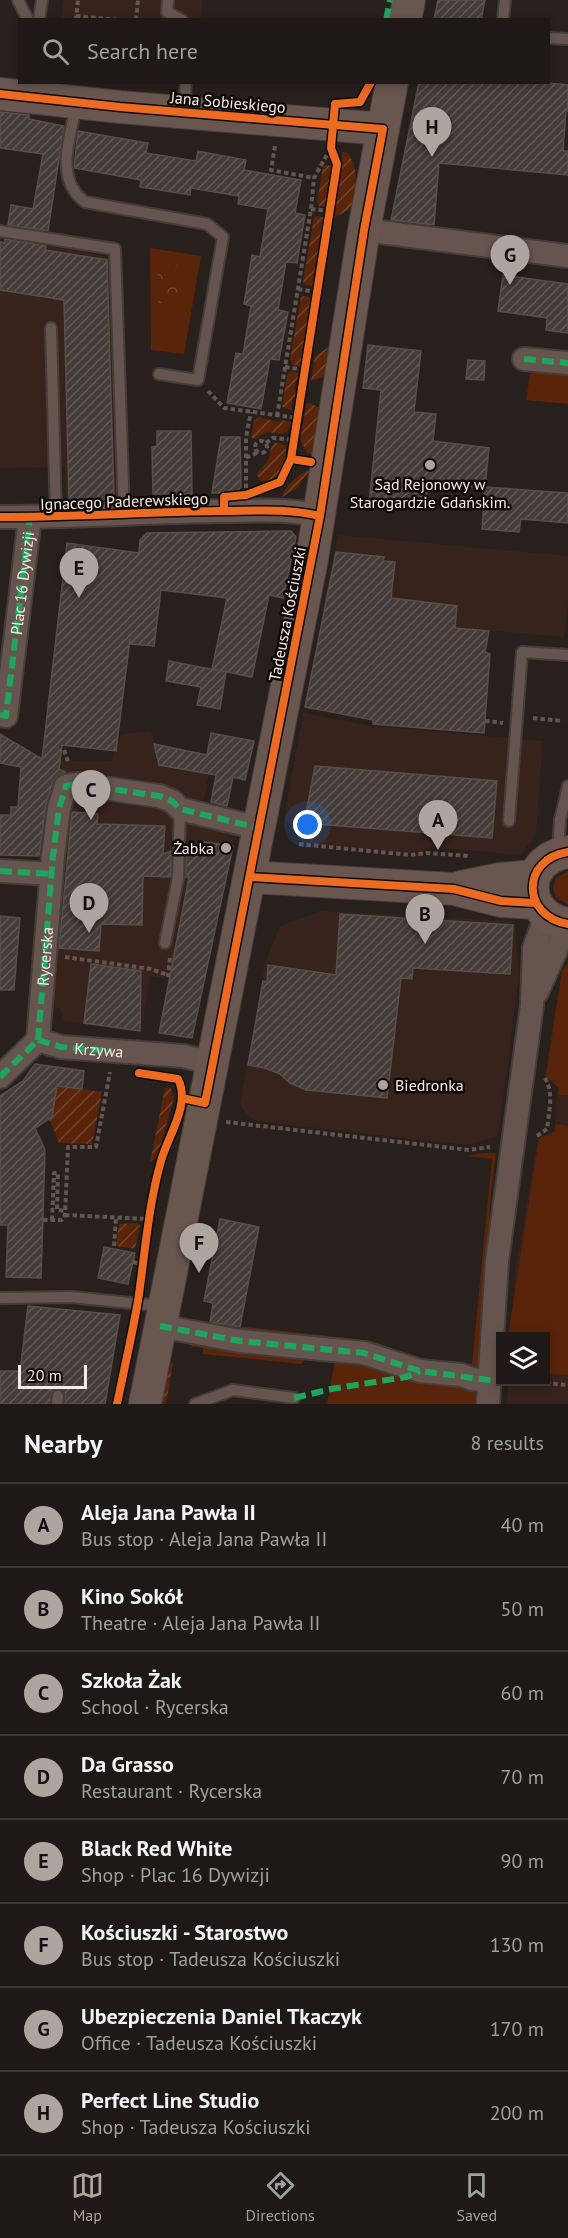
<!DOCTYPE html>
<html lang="en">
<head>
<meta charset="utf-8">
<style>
	:root { --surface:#1e1816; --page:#26211f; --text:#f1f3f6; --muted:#a1a0a1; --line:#3c3735; --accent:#aea4a0 }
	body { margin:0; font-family:"PT Sans",sans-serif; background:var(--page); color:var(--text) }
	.controls { position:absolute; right:18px; bottom:18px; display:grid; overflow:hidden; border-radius:0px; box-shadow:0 3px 9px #0003 }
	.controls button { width:54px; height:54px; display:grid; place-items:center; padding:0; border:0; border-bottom:2px solid var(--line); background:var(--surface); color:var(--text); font:30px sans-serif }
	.scale { position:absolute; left:18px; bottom:15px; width:69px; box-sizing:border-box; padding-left:6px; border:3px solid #f6ebe7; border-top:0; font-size:16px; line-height:21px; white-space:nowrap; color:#f6ebe7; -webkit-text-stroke:4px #100a07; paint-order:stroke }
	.you { position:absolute; left:308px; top:825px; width:21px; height:21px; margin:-15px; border:4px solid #fff; border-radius:50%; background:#1a73e8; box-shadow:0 0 0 9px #1a73e833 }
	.badge { display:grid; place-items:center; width:39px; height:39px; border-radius:50%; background:var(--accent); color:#111; font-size:20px; font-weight:700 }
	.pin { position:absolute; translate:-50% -50px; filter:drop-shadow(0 2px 3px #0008) }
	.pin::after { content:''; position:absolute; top:32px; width:21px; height:18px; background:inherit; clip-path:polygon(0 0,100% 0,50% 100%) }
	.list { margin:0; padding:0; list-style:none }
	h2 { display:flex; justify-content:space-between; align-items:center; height:78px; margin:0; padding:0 24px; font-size:26px }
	h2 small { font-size:20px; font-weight:400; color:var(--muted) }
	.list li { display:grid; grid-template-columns:39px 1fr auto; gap:18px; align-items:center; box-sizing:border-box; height:84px; padding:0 24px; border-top:2px solid var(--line) }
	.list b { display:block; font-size:22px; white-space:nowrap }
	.list p { margin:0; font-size:20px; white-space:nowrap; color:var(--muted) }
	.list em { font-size:20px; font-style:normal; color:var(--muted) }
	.icon { flex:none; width:33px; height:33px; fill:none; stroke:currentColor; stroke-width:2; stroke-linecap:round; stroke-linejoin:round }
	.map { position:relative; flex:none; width:568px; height:1404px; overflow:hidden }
	.search { position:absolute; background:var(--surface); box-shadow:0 3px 9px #0003; left:18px; right:18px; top:18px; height:66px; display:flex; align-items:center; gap:15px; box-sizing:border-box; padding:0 21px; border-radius:0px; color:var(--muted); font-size:22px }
	.sheet { height:750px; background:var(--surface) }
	nav { display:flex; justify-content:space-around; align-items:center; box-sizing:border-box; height:84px; border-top:2px solid var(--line); background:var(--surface); font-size:16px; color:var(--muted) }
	nav a { display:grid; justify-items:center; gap:3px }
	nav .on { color:var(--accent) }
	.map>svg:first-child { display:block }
</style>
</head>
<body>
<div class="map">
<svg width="568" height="1404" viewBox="0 0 568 1404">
	<defs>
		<pattern id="park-crowns" width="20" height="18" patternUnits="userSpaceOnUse" patternTransform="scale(1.5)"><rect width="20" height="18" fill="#592409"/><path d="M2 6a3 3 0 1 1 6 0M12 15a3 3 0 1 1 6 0" fill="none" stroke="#71442d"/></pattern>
		<pattern id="garden-furrows" width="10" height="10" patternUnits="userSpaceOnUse" patternTransform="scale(1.5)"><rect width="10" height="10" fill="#592409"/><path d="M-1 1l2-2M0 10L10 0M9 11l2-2" fill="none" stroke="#71442d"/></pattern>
		<pattern id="building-hatch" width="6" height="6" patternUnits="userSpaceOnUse" patternTransform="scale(1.5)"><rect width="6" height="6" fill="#443d3a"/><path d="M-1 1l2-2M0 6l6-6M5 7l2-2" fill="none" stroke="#605956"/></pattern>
	</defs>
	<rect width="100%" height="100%" fill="#28201d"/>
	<!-- built -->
	<path fill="#37231b" d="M64,0h138l-1,19 -140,1z
		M0,238l110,19 7,245 -51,1 -1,-36 -65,1z
		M338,535l230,21v46l-4,35 -201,-18 -41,-8z
		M303,713l69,13 171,15 -7,94 -16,20 -90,-8 -20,6 -107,-10 -19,-25z
		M151,731l8,34 50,8 -6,32 36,7 -35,173 -54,-9 -9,55 -77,-10 -4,-13h-9l2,-67h5l2,-29h-4l1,-129 3,-24 32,3 20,-1 9,-27z
		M320,911l195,10 4,55 -21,160 -32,9 -209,-24 -8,-5 -6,-7 -3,-6 25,-139 15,-38z
		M568,960v444h-61l1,-22h38v-46h-35l4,-64 23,-133 16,-8 4,-43 -13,-12 16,-101z"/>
	<!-- grass -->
	<path fill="#592409" d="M150,248l51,8 -17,98 -33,-4z
		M538,371l30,2v31l-42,-4 4,-26z
		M568,871v34l-12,-8 -3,-9 3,-10z
		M568,964v131h-10l1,-7 -13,-12 16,-106z
		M556,1124l12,2v249l-22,-2v-37h-38l31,-198 16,-6z
		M483,1153h13l-5,40 -11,172 -8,3 -233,-35 1,-6h7l125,14 50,19 50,4 20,-205 -25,-3z
		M195,1343l112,13 -5,8 -99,-10v-6l-10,-1 -5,2z
		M335,1360l29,1 97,24 9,5 7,1 -1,13h-149z"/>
	<!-- park -->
	<path fill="url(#park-crowns)" d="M157,265h23v38h-22z"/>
	<!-- garden -->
	<path fill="url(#garden-furrows)" d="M343,152l5,1c12,18 8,35 4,55l-20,11z
		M326,165l6,1 -6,41 -7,-1 -2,-3 6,-37z
		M317,216l7,1 -11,69 -7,-1 -3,-3 11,-64z
		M303,296l8,1 -10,69 -8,-1 -3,-6 11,-62z
		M329,347l-4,29 -14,5 4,-25z
		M290,371l9,2 -5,15 2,3v5l-3,2 -2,8 2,5 -11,-4 5,-31z
		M307,402l13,6 -8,46 -5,-1 -7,-13z
		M259,417l19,5 3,-2 11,2c-2,6 -4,9 -9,12l-16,-2 -13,7 -3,-2 3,-16z
		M274,443h6l6,3c1,16 -5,29 -20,37l-6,-3 -3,-5c2,-6 5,-7 9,-12 5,-7 3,-14 8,-20z
		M310,470l-13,18 -15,9c2,-10 18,-25 28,-27z
		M57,1086l45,6 -10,52 -33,-1 -10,-24 3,-2z
		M170,1087l4,10 -17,61 -7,4 15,-74z
		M137,1223l3,2 -5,24 -19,-3 3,-22z
		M166,1360l7,4 -7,40 -5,-1z"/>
	<!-- building -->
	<path fill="url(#building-hatch)" stroke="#564e4b" stroke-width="1.5" d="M438,0h47l-4,20h-47z
		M419,82h117l32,3v26h-2l-3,40h5v24l-129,-12 -5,62 -43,-5z
		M0,112l29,3v4l35,7 -16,105 -40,-6 3,-20 22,4 10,-55 -43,-6z
		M78,131l70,12 -2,10 50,8 2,-10 48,9 -2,10 57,10 -6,33 10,2 -8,48 -11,-1 -8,48 10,2 -9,48 -9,-1 -9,50 -34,-6 9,-50 7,1 8,-48 -7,-2 8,-49 8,2 8,-48 -30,-5 1,-8 -48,-8 -1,7 -50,-8 1,-7 -67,-12z
		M5,239l41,7 -1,4 62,10 7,239 -45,1 -5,-200 -64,-10v-48l5,1z
		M503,275l65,9v49l-22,-3 1,-12 -49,-7z
		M368,345l53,6 -7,61 22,2 -3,27 56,7 -4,40 -57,-5 -3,26 -56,-6 12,-113 -18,-2z
		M468,360l17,1 -1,19 -18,-1z
		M157,431h34l1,63h-39l-1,-47 5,-1z
		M221,437h19l1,50 -6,6h-23z
		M485,487l83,6v30l-47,-4 -2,13 -37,-3z
		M291,531l5,6 -13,61 -14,-3 -17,82 -40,-8 15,-71 -66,-8 -7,56 -23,-2 -1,-5 -14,112 -54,-6 -3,24 6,3 -7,4 -5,5 -7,23 -7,52 -39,-1v-40h11v-8h7l3,-40 -21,-4v-29l42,25 25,-216 72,10 1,-13 7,-7z
		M336,552l48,5 -1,4 12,1 -4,36 66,8 -2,22 34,3 -4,21 5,2 -6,79 -111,-9v-4l-68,-13z
		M169,661l57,11 -6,37 -23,-4 4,-18 -35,-6z
		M211,733l43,8 -9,39 -12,-3 -6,29 -16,-4 5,-27 -57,-10 -5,-21 53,11z
		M315,766l182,15 -5,57 -188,-15z
		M72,812l26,2 -1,10 68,2 -2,28 8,-3v26l-28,-1 -1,49 -41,-1 -2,27 -40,-3z
		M206,842l27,4 -41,192 -33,-5 30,-156h-3v-30z
		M340,914l173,11 -3,49 -97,-6 -1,11 -11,-1 -14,120 -81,-8 -16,-7 -10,-9 -15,-6 -17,-3 15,-84 4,1 1,-17 68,10z
		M0,916l20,2 -6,72h-14z
		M91,964l50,7 -1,60 -56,-8z
		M35,1064l49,7 -2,18 -25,-3 -5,31 -17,11 10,22 -4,128 -35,-1 2,-52h-8v-129l23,-15z
		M220,1219l39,8 -19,100 -30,-5 3,-19 -9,-2z
		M104,1247l31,6 -7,31 -30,-6z
		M28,1306l92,9 -15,89h-40v-10l-7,-5 -6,3 -2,12h-50v-33h20z"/>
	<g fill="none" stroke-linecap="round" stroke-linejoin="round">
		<!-- lane casing -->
		<g stroke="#443d3a" stroke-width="14">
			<path id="lane" d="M18,0l10,20
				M168,0l-1,12 15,8
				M39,20l3,-20
				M503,20l2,-20
				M548,38l20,1
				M76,106c-6,33 -22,73 9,96l122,22 16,13 -25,143 -39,-6
				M184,109l2,-27
				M0,231l115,18 9,264
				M51,328l5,188
				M509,821l13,-169 46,3
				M558,851l2,-31 8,-34
				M165,943l13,-65 2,-69
				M0,1298l71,-1 90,9
				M57,1404l1,-8
				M195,1404l38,-14 61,8"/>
		</g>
		<!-- street casing -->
		<g stroke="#443d3a" stroke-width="26">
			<g id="street">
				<path d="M364,230l204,26"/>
				<path d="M524,359l44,4"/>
				<path d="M0,517c73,0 146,-5 220,-6 34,0 66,-3 100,5"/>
				<path id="s1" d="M0,715l6,1 24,-199"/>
				<path d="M0,871l51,3"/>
				<path d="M537,992l31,-68"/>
				<path id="s2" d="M38,1040l15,-184 6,-48 7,-22 11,-2 82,12 13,5 8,8 79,19"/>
				<path id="s3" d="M38,1040l23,7 122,9 29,7"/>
				<path d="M0,1077l38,-37"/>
				<path d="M160,1326l80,15 124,12 56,18 41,4 11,4 17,2"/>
				<path d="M488,1404l9,-143 35,-256 2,-57 12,-32"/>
			</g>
		</g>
		<!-- secondary casing -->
		<g stroke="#443d3a" stroke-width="34">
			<path id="secondary" d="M405,20l4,-20
				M0,94l120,13 263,22
				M568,852c-47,7 -47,64 0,72
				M250,877l204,12 47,12 35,2
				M461,887l39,-8 34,-3
				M145,1404l167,-845 52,-329 28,-148"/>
		</g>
		<!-- path -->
		<path stroke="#615652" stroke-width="4" stroke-dasharray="4.5 3" stroke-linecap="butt" d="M76,16l42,4
			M76,20l2,-20
			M136,20l2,-20
			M275,146l-4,24 43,8
			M311,209l19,2
			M298,289l18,3
			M285,367l21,3
			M208,391l16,17 74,10
			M277,416l34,-207 3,-31 15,-27
			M255 447a6 6 0 1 1 12 0a6 6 0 1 1-12 0Z
			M266,443l7,-5 21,2
			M246,457l6,-1 5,-4
			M246,488v-51l5,-25
			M533,718l30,3
			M485,721l18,2
			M64,750l5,14
			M299,844l111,11 17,-2 42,3
			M65,957l86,12 17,6
			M170,958l-2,17h2
			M226,1122l243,28 21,-3
			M537,1136l10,-7c2,-18 7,-36 -2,-51
			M65,1215l83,4
			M43,1220h19l3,-5 3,-68h28l14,-75
			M52,1220l2,-47h4l-1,37 8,1
			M114,1246l2,-28
			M133,1262l9,2
			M531,1382l37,3"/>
		<!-- lane -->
		<use href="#lane" stroke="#66554f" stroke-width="10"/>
		<!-- street -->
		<use href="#street" stroke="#66554f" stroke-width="22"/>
		<!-- secondary -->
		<use href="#secondary" stroke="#69564f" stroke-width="32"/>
		<!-- quiet -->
		<path stroke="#20a55d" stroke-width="6" stroke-dasharray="12 6" stroke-linecap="butt" d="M386,20l4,-20
			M524,359l44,4
			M0,715l6,1 24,-199
			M0,871l51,3
			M38,1040l15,-184 6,-48 7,-22 11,-2 82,12 13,5 8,8 79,19
			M38,1040l23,7 51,4
			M0,1077l38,-37
			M160,1326l80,15 124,12 56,18 84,11
			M294,1398l37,-9 75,-12 14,-6"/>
		<!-- cycleway casing -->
		<g stroke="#100a07" stroke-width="11">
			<path id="cycleway" d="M0,94l120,13 263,22 -19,101 -44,286 -115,587 -23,-5
				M311,462l-20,-3 46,-295 -6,-16 4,-44 25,-2 11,-20
				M224,511v-14l22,-2 34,-13 11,-23
				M0,517c73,0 146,-5 220,-6 34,0 66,-3 100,5
				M568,852c-47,7 -47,64 0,72
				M250,877l204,12 47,12 35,2
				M117,1404c7,-34 15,-69 21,-103 7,-47 10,-94 23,-140 7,-25 30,-57 17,-82l-39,-6"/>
		</g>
		<!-- cycleway -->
		<use href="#cycleway" stroke="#ed6a23" stroke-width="8"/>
	</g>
	<!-- markers -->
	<g fill="#aea4a0" stroke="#100a07" stroke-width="2">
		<circle cx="430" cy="465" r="6"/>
		<circle cx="226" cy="848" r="6"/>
		<circle cx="383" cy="1085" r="6"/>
	</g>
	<g text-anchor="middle" stroke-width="5" stroke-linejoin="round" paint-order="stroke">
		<!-- street labels -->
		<g font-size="16" fill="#f6ebe7" stroke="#100a07">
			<text transform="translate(228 102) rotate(5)" y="6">Jana Sobieskiego</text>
			<text transform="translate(124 501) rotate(-2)" y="6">Ignacego Paderewskiego</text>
			<text dy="6" stroke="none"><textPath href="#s1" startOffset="140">Plac 16 Dywizji</textPath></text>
			<text transform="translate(287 614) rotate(-79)" y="6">Tadeusza Kościuszki</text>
			<text dy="6" stroke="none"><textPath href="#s2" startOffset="84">Rycerska</textPath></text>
			<text dy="6" stroke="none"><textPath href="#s3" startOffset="62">Krzywa</textPath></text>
		</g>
		<!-- poi labels -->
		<g font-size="16" fill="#f6ebe7" stroke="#100a07">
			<text x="430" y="490">Sąd Rejonowy w<tspan x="430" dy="18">Starogardzie Gdańskim.</tspan></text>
			<text x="214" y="854" text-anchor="end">Żabka</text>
			<text x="395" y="1091" text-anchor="start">Biedronka</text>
		</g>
	</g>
</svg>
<div class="controls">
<button><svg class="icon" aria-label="layers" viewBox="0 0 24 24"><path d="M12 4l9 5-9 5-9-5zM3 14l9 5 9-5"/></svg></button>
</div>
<div class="scale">20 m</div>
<div class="you"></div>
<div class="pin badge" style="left:438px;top:850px">A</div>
<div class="pin badge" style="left:425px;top:944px">B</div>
<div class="pin badge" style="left:91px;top:820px">C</div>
<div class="pin badge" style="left:89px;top:933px">D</div>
<div class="pin badge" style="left:79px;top:598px">E</div>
<div class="pin badge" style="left:199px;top:1273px">F</div>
<div class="pin badge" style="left:510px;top:285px">G</div>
<div class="pin badge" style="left:432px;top:157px">H</div>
<div class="search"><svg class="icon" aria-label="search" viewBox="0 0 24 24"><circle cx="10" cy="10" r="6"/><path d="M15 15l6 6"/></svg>Search here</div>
</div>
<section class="sheet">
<h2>Nearby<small>8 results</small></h2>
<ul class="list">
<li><span class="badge">A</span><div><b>Aleja Jana Pawła II</b><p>Bus stop · Aleja Jana Pawła II</p></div><em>40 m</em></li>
<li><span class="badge">B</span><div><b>Kino Sokół</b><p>Theatre · Aleja Jana Pawła II</p></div><em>50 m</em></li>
<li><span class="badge">C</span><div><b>Szkoła Żak</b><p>School · Rycerska</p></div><em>60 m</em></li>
<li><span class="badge">D</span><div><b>Da Grasso</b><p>Restaurant · Rycerska</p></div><em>70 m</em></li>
<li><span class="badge">E</span><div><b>Black Red White</b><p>Shop · Plac 16 Dywizji</p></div><em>90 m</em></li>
<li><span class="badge">F</span><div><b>Kościuszki - Starostwo</b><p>Bus stop · Tadeusza Kościuszki</p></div><em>130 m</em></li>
<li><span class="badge">G</span><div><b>Ubezpieczenia Daniel Tkaczyk</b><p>Office · Tadeusza Kościuszki</p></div><em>170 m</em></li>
<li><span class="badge">H</span><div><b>Perfect Line Studio</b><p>Shop · Tadeusza Kościuszki</p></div><em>200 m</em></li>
</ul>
</section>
<nav>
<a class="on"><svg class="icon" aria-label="map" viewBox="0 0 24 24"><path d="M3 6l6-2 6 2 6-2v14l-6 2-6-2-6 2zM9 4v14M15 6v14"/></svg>Map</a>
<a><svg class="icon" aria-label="directions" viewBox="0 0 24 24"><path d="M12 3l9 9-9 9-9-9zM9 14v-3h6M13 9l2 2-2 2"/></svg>Directions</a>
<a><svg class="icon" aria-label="saved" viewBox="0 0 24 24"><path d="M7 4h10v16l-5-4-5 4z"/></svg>Saved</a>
</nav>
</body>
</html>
